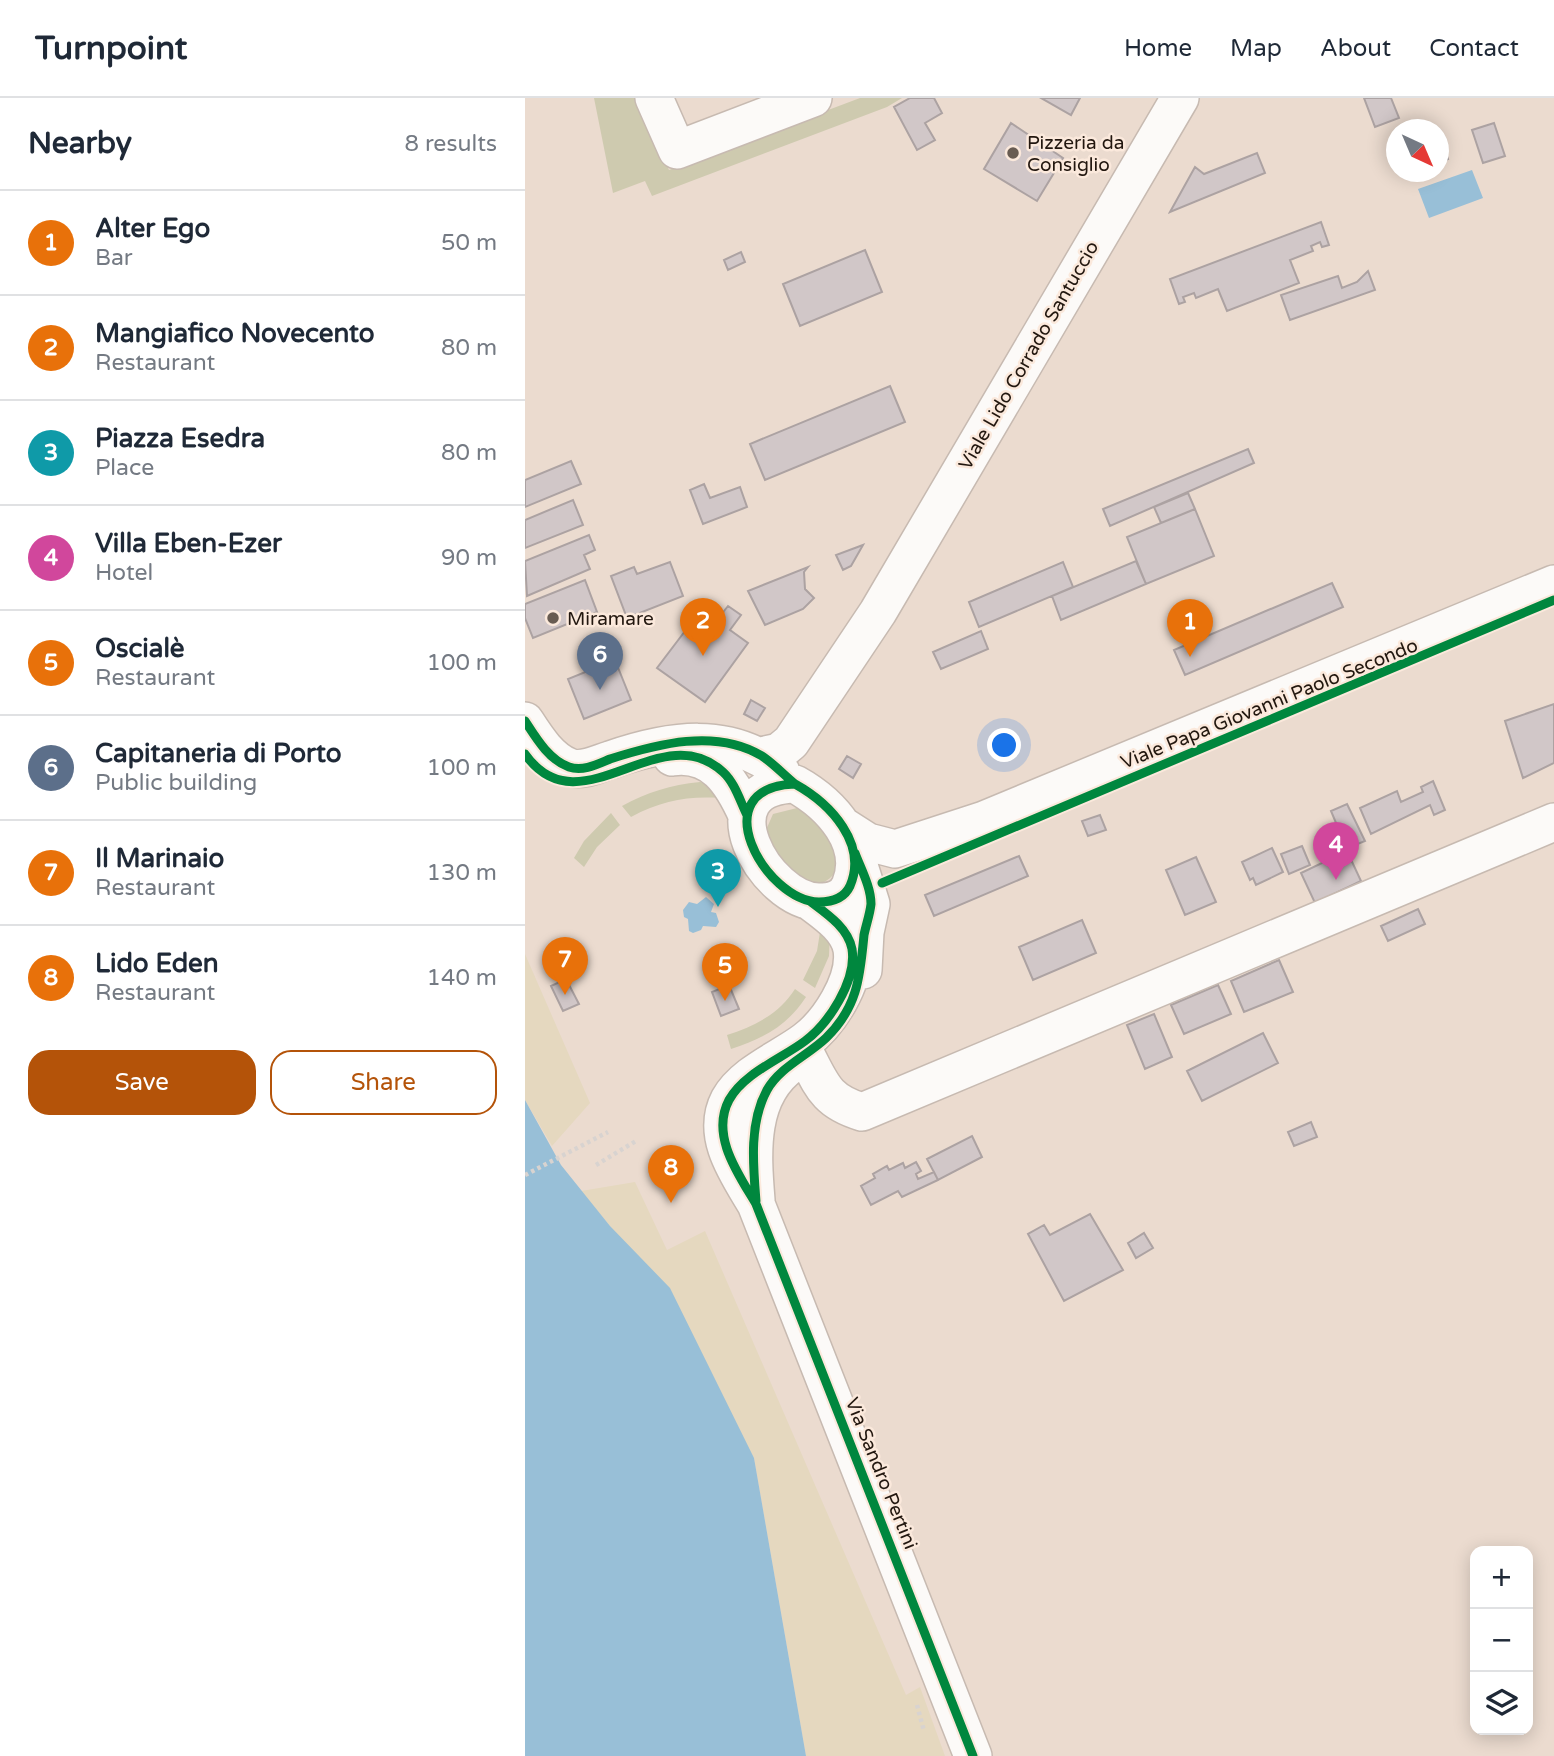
<!DOCTYPE html>
<html lang="en">
<head>
<meta charset="utf-8">
<style>
	:root { --surface:#fff; --page:#f6f6f7; --text:#1f2937; --muted:#747a83; --line:#e0e1e3; --accent:#b45309 }
	body { margin:0; font-family:"Varela Round",sans-serif; background:var(--page); color:var(--text) }
	.controls { position:absolute; right:21px; bottom:21px; display:grid; overflow:hidden; border-radius:14px; box-shadow:0 4px 18px #0003 }
	.controls button { width:63px; height:63px; display:grid; place-items:center; padding:0; border:0; border-bottom:2px solid var(--line); background:var(--surface); color:var(--text); font:35px sans-serif }
	.compass { position:absolute; left:861px; top:21px; width:63px; height:63px; border-radius:50%; background:var(--surface); box-shadow:0 4px 18px #0003; rotate:136deg }
	.you { position:absolute; left:480px; top:648px; width:24px; height:24px; margin:-18px; border:5px solid #fff; border-radius:50%; background:#1a73e8; box-shadow:0 0 0 10px #1a73e833 }
	.badge { display:grid; place-items:center; width:46px; height:46px; border-radius:50%; background:var(--accent); color:#fff; font-size:23px; font-weight:700 }
	.pin { position:absolute; translate:-50% -58px; filter:drop-shadow(0 2px 4px #0008) }
	.pin::after { content:''; position:absolute; top:37px; width:24px; height:21px; background:inherit; clip-path:polygon(0 0,100% 0,50% 100%) }
	.list { margin:0; padding:0; list-style:none }
	h2 { display:flex; justify-content:space-between; align-items:center; height:91px; margin:0; padding:0 28px; font-size:30px }
	h2 small { font-size:23px; font-weight:400; color:var(--muted) }
	.list li { display:grid; grid-template-columns:46px 1fr auto; gap:21px; align-items:center; box-sizing:border-box; height:105px; padding:0 28px; border-top:2px solid var(--line) }
	.list b { display:block; font-size:26px; white-space:nowrap }
	.list p { margin:0; font-size:23px; white-space:nowrap; color:var(--muted) }
	.list em { font-size:23px; font-style:normal; color:var(--muted) }
	.actions { display:flex; gap:14px; padding:21px 28px }
	.actions a { flex:1; padding:16px 0; border:2px solid var(--accent); border-radius:21px; text-align:center; font-size:24px; color:var(--accent) }
	.actions .main { background:var(--accent); color:#fff }
	.icon { flex:none; width:38px; height:38px; fill:none; stroke:currentColor; stroke-width:2; stroke-linecap:round; stroke-linejoin:round }
	.map { position:relative; flex:none; width:1029px; height:1658px; overflow:hidden }
	header { display:flex; align-items:center; gap:42px; box-sizing:border-box; height:98px; padding:0 35px; background:var(--surface); border-bottom:2px solid var(--line) }
	header strong { font-size:33px }
	nav { display:flex; gap:38px; margin-inline-start:auto; font-size:24px }
	main { display:flex }
	aside { flex:1; background:var(--surface) }
	.map>svg:first-child { display:block }
</style>
</head>
<body>
<header>
<strong>Turnpoint</strong>
<nav><a>Home</a><a>Map</a><a>About</a><a>Contact</a></nav>
</header>
<main>
<aside>
<h2>Nearby<small>8 results</small></h2>
<ul class="list">
<li><span class="badge" style="background:#e8710a">1</span><div><b>Alter Ego</b><p>Bar</p></div><em>50 m</em></li>
<li><span class="badge" style="background:#e8710a">2</span><div><b>Mangiafico Novecento</b><p>Restaurant</p></div><em>80 m</em></li>
<li><span class="badge" style="background:#0f9aa8">3</span><div><b>Piazza Esedra</b><p>Place</p></div><em>80 m</em></li>
<li><span class="badge" style="background:#d1479c">4</span><div><b>Villa Eben-Ezer</b><p>Hotel</p></div><em>90 m</em></li>
<li><span class="badge" style="background:#e8710a">5</span><div><b>Oscialè</b><p>Restaurant</p></div><em>100 m</em></li>
<li><span class="badge" style="background:#5c6f8a">6</span><div><b>Capitaneria di Porto</b><p>Public building</p></div><em>100 m</em></li>
<li><span class="badge" style="background:#e8710a">7</span><div><b>Il Marinaio</b><p>Restaurant</p></div><em>130 m</em></li>
<li><span class="badge" style="background:#e8710a">8</span><div><b>Lido Eden</b><p>Restaurant</p></div><em>140 m</em></li>
</ul>
<div class="actions"><a class="main">Save</a><a>Share</a></div>
</aside>
<div class="map">
<svg width="1029" height="1658" viewBox="0 0 1029 1658">
	<rect width="100%" height="100%" fill="#ebdbcf"/>
	<!-- green -->
	<path fill="#cecaaf" d="M69,0h43l32,72 191,-72h42l-15,9 -235,89 -7,-15 -32,12z
		M175,684l10,1 21,16c-38,-4 -66,0 -100,18l-9,-11c26,-14 48,-21 78,-24z
		M272,710c25,13 39,33 40,62 -9,13 -20,17 -36,17l-38,-50 10,-23z
		M86,715l9,12 -23,22 -13,20 -10,-9 10,-17z
		M296,828l9,3 -1,27 -14,32 -12,-8 14,-29z
		M270,891l11,8c-18,28 -43,42 -75,52l-4,-14c28,-9 52,-21 68,-46z"/>
	<!-- sand -->
	<path fill="#e5d8bf" d="M0,856l65,149 -38,43 -27,-46z
		M110,1084l32,68 38,-19 201,464 14,-8 25,69h-139l-52,-298 -144,-232 -29,-35z"/>
	<!-- water -->
	<path fill="#98bfd7" d="M947,72l11,28 -54,20 -11,-29z
		M181,799l8,7 -3,8 5,1 3,9 -3,5 -13,-1 -2,4 -8,3 -4,-2 -1,-12 -4,-2 -1,-7 6,-8 8,2z
		M0,1002l36,65 49,61 60,62 84,170 52,298h-281z"/>
	<!-- building -->
	<path fill="#d1c7c8" stroke="#aca2a2" stroke-width="2" d="M385,0h24l8,15 -17,10 10,17 -18,10 -23,-43z
		M516,0h39l-9,17z
		M839,0h27l8,20 -24,9z
		M486,25l52,35 -26,43 -53,-32z
		M969,25l11,33 -22,7 -11,-33z
		M918,45l5,16 -9,3v-17z
		M732,55l8,20 -95,39 25,-45 9,7z
		M796,124l8,23 -7,2 -2,-5 -9,4 2,5 -23,9 9,23 -72,28 -9,-22 -22,9 -2,-5 -11,4 2,5 -6,2 -9,-25z
		M340,152l17,42 -82,34 -17,-42z
		M216,154l4,10 -17,8 -4,-10z
		M843,173l7,19 -85,30 -9,-25 57,-19 4,12 15,-6z
		M365,288l15,36 -140,58 -15,-36z
		M723,351l6,14 -144,63 -7,-17z
		M46,363l10,23 -56,23v-27z
		M179,386l6,14 30,-11 7,20 -44,17 -13,-34z
		M663,395l7,16 -34,14 -7,-16z
		M48,402l10,25 -58,23v-28z
		M670,411l19,47 -68,28 -19,-47z
		M64,437l6,15 -11,5 6,14 -63,27 -2,-35z
		M338,447l-12,21 -8,4 -7,-15z
		M611,463l10,23 -85,36 -9,-24z
		M145,464l13,34 -56,22 -16,-42 23,-9 3,7z
		M538,464l10,25 -94,40 -10,-25z
		M283,469l-4,5 1,17 9,9 -11,11 -38,16 -17,-34z
		M60,482l12,32 -64,26 -8,-20v-14z
		M807,485l11,24 -158,68 -11,-25z
		M203,508l13,9 -11,15 18,13 -43,59 -48,-34 44,-58 16,10z
		M456,533l7,18 -47,20 -8,-17z
		M90,562l16,40 -47,19 -16,-40z
		M226,602l14,8 -8,13 -13,-7z
		M1029,606v59l-31,15 -18,-57z
		M322,658l14,8 -8,14 -14,-9z
		M908,683l12,29 -11,5 -4,-10 -59,29 -11,-26 37,-17 4,11 22,-10 -2,-5z
		M822,706l18,37 -22,9 -3,-7 4,-1 -13,-31z
		M575,717l6,15 -18,6 -6,-15z
		M777,748l8,19 -21,9 -8,-20z
		M747,750l11,24 -27,13 -3,-7 -3,2 -8,-18z
		M822,753l14,30 -46,22 -14,-30z
		M494,758l9,20 -94,40 -9,-21z
		M671,759l20,45 -31,13 -19,-45z
		M893,811l7,15 -37,17 -7,-15z
		M557,822l14,33 -63,27 -14,-33z
		M754,862l14,32 -49,20 -13,-31z
		M41,881l13,25 -16,7 -12,-25z
		M204,887l10,24 -18,7 -9,-24z
		M693,887l13,29 -47,20 -13,-29z
		M629,916l18,43 -27,12 -18,-44z
		M738,935l15,30 -76,38 -15,-30z
		M786,1024l6,15 -23,9 -6,-14z
		M447,1038l10,21 -44,23 -11,-21z
		M391,1064l5,9 -5,3 2,5 16,-7 4,8 -36,17 -4,-6 -27,14 -10,-19 14,-8 -2,-4 14,-8 2,4 14,-7 2,5z
		M565,1116l33,56 -59,31 -36,-67 16,-9 6,10z
		M619,1135l9,15 -17,10 -8,-15z"/>
	<g fill="none" stroke-linecap="round" stroke-linejoin="round">
		<!-- minor casing -->
		<g stroke="#c7bab1" stroke-width="40">
			<path id="minor" d="M129,0l23,52 136,-52
				M0,623c11,17 24,38 44,46 13,5 28,-3 41,-7 58,-20 120,-31 171,12
				M236,658l18,-4 12,-10 87,-130 302,-514
				M147,659c41,-6 60,25 75,58
				M270,686c36,20 73,60 55,102 -6,13 -18,16 -31,16 -54,-1 -118,-115 -24,-118z
				M318,728l25,16 27,7 89,-29 570,-236
				M330,755l16,51 -6,28 -2,38
				M286,804c16,12 37,26 41,47 5,32 -24,75 -47,92 -24,18 -61,32 -76,59 -19,36 10,75 27,104l217,552
				M281,957c16,31 20,46 56,57l692,-290
				M231,1102c-4,-48 -8,-105 36,-136"/>
		</g>
		<!-- path -->
		<path stroke="#d8d3d0" stroke-width="4.5" stroke-dasharray="3.5 3.5" stroke-linecap="butt" d="M71,1067l40,-24
			M0,1077l83,-43
			M392,1607l7,26"/>
		<!-- minor -->
		<use href="#minor" stroke="#fcfaf8" stroke-width="37"/>
		<!-- cycleway casing -->
		<g stroke="#fbe9dc" stroke-width="13">
			<path id="cycleway" d="M0,623c11,17 24,39 44,46 14,5 29,-3 41,-8 47,-15 106,-31 152,-3 12,8 22,19 33,28
				M0,656c55,78 135,-40 198,18 12,11 17,29 24,43
				M270,686c36,20 73,60 55,102 -6,13 -18,16 -31,16 -54,-1 -118,-115 -24,-118z
				M357,785l672,-283
				M286,804c16,12 37,26 41,47 5,32 -24,75 -47,92 -24,18 -61,32 -76,59 -19,36 10,75 27,104l217,552
				M231,1103c-3,-36 -7,-78 11,-111 13,-23 40,-34 59,-52 32,-31 34,-62 38,-103 2,-10 6,-21 7,-31 0,-17 -10,-35 -16,-51"/>
		</g>
		<!-- cycleway -->
		<use href="#cycleway" stroke="#00873e" stroke-width="9"/>
	</g>
	<!-- markers -->
	<g fill="#685c52" stroke="#fbe9dc" stroke-width="2.5">
		<circle cx="488" cy="55" r="7"/>
		<circle cx="28" cy="520" r="7"/>
	</g>
	<g text-anchor="middle" stroke-width="5" stroke-linejoin="round" paint-order="stroke">
		<!-- poi labels -->
		<g font-size="19" fill="#22170f" stroke="#fbe9dc" text-anchor="start">
			<text x="502" y="51">Pizzeria da<tspan x="502" dy="22">Consiglio</tspan></text>
			<text x="42" y="527">Miramare</text>
		</g>
		<!-- street labels -->
		<g font-size="19" fill="#22170f" stroke="#fbe9dc">
			<text transform="translate(503 257) rotate(-60)" y="7">Viale Lido Corrado Santuccio</text>
			<text transform="translate(744 605) rotate(-22)" y="7">Viale Papa Giovanni Paolo Secondo</text>
			<text transform="translate(357 1375) rotate(68)" y="7">Via Sandro Pertini</text>
		</g>
	</g>
</svg>
<div class="controls">
<button>+</button>
<button>−</button>
<button><svg class="icon" aria-label="layers" viewBox="0 0 24 24"><path d="M12 4l9 5-9 5-9-5zM3 14l9 5 9-5"/></svg></button>
</div>
<svg class="compass" viewBox="-18 -18 36 36"><path d="M0-13l5 13h-10z" fill="#e53935"/><path d="M0 13l5-13h-10z" fill="#747a83"/></svg>
<div class="you"></div>
<div class="pin badge" style="left:665px;top:559px;background:#e8710a">1</div>
<div class="pin badge" style="left:178px;top:558px;background:#e8710a">2</div>
<div class="pin badge" style="left:193px;top:809px;background:#0f9aa8">3</div>
<div class="pin badge" style="left:811px;top:782px;background:#d1479c">4</div>
<div class="pin badge" style="left:200px;top:903px;background:#e8710a">5</div>
<div class="pin badge" style="left:75px;top:592px;background:#5c6f8a">6</div>
<div class="pin badge" style="left:40px;top:897px;background:#e8710a">7</div>
<div class="pin badge" style="left:146px;top:1105px;background:#e8710a">8</div>
</div>
</main>
</body>
</html>
